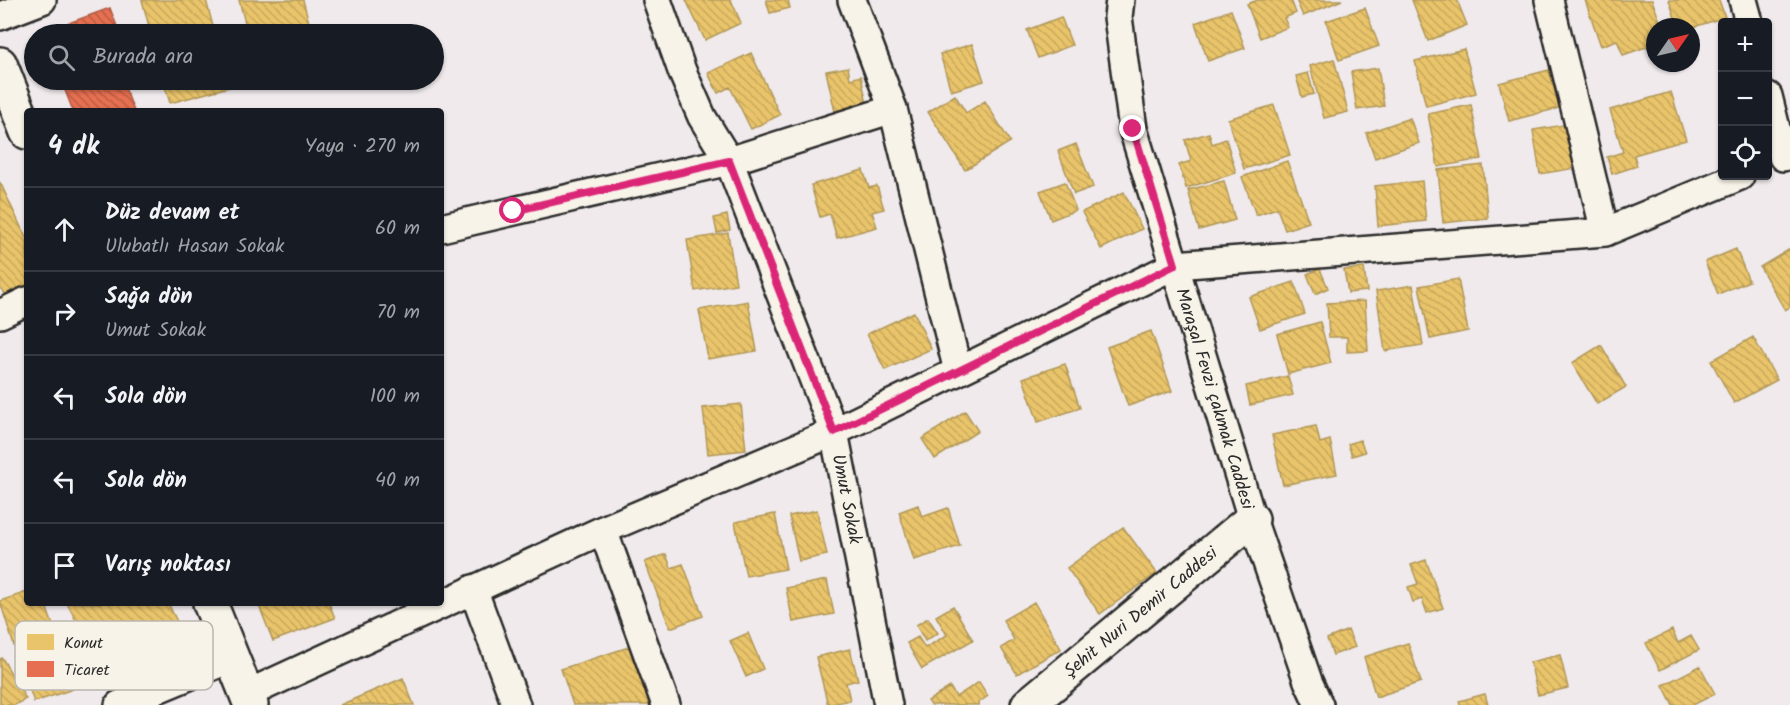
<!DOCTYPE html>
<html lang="tr">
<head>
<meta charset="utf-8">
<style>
	:root { --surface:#171b24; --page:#20242c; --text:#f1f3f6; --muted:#9ea1a6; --line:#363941 }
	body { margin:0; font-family:Kalam,sans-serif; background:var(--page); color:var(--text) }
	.controls { position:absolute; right:18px; top:18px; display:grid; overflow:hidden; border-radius:6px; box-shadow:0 2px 4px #0004 }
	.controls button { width:54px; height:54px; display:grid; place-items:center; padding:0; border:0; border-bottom:2px solid var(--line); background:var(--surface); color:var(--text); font:30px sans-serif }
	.compass { position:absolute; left:1646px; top:18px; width:54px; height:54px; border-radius:50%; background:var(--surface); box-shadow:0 2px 4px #0004; rotate:56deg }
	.stop { position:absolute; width:18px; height:18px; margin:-14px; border:4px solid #db2777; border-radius:50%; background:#fff }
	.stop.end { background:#db2777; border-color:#fff; box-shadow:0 2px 6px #0008 }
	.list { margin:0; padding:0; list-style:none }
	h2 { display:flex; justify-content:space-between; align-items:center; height:78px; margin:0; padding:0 24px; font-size:26px }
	h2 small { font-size:20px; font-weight:400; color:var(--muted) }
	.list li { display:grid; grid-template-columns:39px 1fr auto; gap:18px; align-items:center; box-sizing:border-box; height:84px; padding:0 24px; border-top:2px solid var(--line) }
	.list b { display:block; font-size:22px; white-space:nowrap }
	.list p { margin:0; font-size:20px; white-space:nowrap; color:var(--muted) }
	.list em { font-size:20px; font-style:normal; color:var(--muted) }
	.icon { flex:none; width:33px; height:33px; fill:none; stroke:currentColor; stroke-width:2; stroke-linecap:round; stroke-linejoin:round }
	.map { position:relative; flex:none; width:1790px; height:705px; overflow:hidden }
	.search { position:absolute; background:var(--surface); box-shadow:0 2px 4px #0004; left:24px; top:24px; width:420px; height:66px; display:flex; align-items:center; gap:15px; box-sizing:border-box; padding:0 21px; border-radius:33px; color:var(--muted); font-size:22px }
	.panel { position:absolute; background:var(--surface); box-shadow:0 2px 4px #0004; left:24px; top:108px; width:420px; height:498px; border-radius:6px }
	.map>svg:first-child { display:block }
</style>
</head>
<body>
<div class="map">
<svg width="1790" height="705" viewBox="0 0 1790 705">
	<defs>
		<pattern id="homes-back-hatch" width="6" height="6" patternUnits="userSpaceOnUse" patternTransform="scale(1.5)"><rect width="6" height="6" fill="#e9c46a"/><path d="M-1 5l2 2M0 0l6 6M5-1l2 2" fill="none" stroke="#c8a95c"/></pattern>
		<pattern id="shops-back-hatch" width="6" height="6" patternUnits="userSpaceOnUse" patternTransform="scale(1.5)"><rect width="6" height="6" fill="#e76f51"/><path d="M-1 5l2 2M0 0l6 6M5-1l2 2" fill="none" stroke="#bb5b43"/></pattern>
	</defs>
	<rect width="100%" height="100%" fill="#f0eaec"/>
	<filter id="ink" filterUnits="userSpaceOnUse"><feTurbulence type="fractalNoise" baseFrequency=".0167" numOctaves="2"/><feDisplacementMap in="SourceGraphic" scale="12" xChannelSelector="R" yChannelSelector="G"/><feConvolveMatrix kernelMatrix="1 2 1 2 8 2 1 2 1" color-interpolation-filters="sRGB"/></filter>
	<g filter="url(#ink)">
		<!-- homes -->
		<path fill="url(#homes-back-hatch)" stroke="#b09657" stroke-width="1.5" d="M142,0h64l9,34h-64z
			M239,0h64l9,34h-64z
			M686,0h45l10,23 -36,17z
			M766,0h22l2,8 -20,5z
			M1258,0h33l5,13 -12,5 4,9 -28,11 -13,-34z
			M1296,0h46l-39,16z
			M1412,0h45l10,25 -39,16z
			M1585,0h67l10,27h-7v17l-32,11 -6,-15 -16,6z
			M1669,0h50l6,17 -34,11 -13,-1z
			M1365,8l14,38 -40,14 -13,-39z
			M1231,10l14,38 -37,13 -13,-38z
			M1061,17l11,28 -34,13 -11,-28z
			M972,44l12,37 -33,10 -11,-37z
			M1464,49l12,44 -50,13 -11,-45z
			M751,53l29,62 -29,14 -21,-42 -12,6 -10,-20z
			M1334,59l14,53 -24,6 -14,-52z
			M848,67l2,12 11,-3 7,33 -32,7 -10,-45z
			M1378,68l6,38 -27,4 -6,-38z
			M1549,70l10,38 -50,13 -10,-38z
			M1308,73l6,21 -12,3 -6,-21z
			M163,80h64l2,7 -59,16z
			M1671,92l15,48 -52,15 3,11 -25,8 -5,-17 16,-5 -13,-42z
			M955,95l11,18 19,-12 25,41 -45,28 -37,-58z
			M1274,105l16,50 -46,14 -16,-50z
			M1471,105l11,54 -44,8 -10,-53z
			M1410,118l9,25 -44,15 -9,-25z
			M1569,124l7,44 -36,6 -7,-44z
			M1209,133l3,11 14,-5 10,34 -50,15 -7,-23 12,-4 -6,-21z
			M1076,144l17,43 -19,7 -16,-43z
			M1287,161l22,61 -24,8 -8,-22 -21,7 -14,-38z
			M1483,165l5,53 -45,5 -5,-53z
			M863,170l6,18 8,-2 7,23 -12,3 5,15 -40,11 -7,-24 -10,3 -9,-32z
			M1224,181l11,39 -36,10 -11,-40z
			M1422,181l4,40 -48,5 -3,-40z
			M0,182l27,58v45l-21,10 -6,-7z
			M1065,182l11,28 -25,10 -11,-29z
			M1124,192l18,37 -41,20 -19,-37z
			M727,215l3,15 -13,3 -3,-15z
			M728,233l8,51 -41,7 -8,-51z
			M1736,249l13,32 -31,13 -13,-32z
			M1790,249v58l-5,3 -25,-43z
			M1364,268l3,23 -19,2 -4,-23z
			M1320,269l8,19 -13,6 -8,-20z
			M1458,279l10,52 -38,8 -11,-53z
			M1294,282l11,32 -45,15 -11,-32z
			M1413,285l10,60 -38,6 -9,-60z
			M748,301l9,50 -49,8 -9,-49z
			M1365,301l3,50 -21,1v-15h-18l-2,-34z
			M914,312l17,37 -46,21 -18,-36z
			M1320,322l11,41 -43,11 -11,-40z
			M1151,331l21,60 -44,15 -21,-59z
			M1753,337l24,43 -43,23 -23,-42z
			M1601,345l25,42 -29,17 -25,-41z
			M1065,364l15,44 -42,14 -15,-44z
			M1288,376l5,19 -43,10 -4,-19z
			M741,404l5,46 -38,4 -5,-46z
			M965,411l13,20 -43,28 -13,-20z
			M1316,426l4,17 10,-3 7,34 -54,11 -11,-50z
			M1360,440l5,12 -13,4 -4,-12z
			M918,505l4,12 26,-9 12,38 -46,14 -15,-48z
			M817,510l10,45 -28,6 -10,-45z
			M775,514l11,55 -40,7 -11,-54z
			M1123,527l34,46 -57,41 -33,-46z
			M666,554l5,14 12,-4 20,52 -33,12 -25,-66z
			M1426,560l17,48 -16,5 -5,-14 -9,3 -5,-15 10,-3 -7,-19z
			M827,580l7,34 -41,8 -7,-34z
			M27,592v11h18l10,28 -41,15 -14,-45z
			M1034,602l27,47 -44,25 -16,-26 13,-8 -11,-20z
			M67,603h101l13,27 -54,27 -18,-36 -26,13z
			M258,603h71l6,15 -62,23z
			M953,606l20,34 -51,29 -15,-26 11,-6 7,11 22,-13 -11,-19z
			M928,618l10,15 -13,8 -9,-16z
			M1348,630l7,17 -22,8 -6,-16z
			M1672,630l6,13 13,-7 8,14 -39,20 -14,-27z
			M748,633l15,36 -17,8 -16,-36z
			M56,639l17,50 -39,13 -17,-49z
			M1408,643l13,39 -45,15 -12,-40z
			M635,645l21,60h-83l-12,-36z
			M850,649l8,31 -12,3 4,17 -22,5 -12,-48z
			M1560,655l8,33 -30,7 -8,-33z
			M2,658l24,41 -11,6h-15v-46z
			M1700,666l15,28 -22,11h-20l-10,-20z
			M403,678l11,27h-74z
			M979,682l9,14 -10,7 1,2h-48l-3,-4 22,-14 6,10z
			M1485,694l3,11h-28l-1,-4z"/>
		<!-- shops -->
		<path fill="url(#shops-back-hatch)" stroke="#af5b46" stroke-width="1.5" d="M110,8l10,26h-75l-1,-2z
			M61,80h61l12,31h-61z"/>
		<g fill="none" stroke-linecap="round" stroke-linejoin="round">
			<!-- street casing -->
			<g stroke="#2b2b2b" stroke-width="32">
				<g id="street">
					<path id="s1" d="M657,0l25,71 20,46 27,44 105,271 54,273"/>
					<path d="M852,0l41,109 65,262"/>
					<path id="s2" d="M1120,0l-2,17 15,112 119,390 56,162 11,24"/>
					<path d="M1549,0l56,232"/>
					<path d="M1743,0l6,22"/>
					<path d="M0,16l42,-16"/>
					<path d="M1768,96l15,61"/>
					<path d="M441,228l288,-67 164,-52"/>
					<path d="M0,314l27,-13"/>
					<path d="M603,530l63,175"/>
					<path d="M473,589l43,116"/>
					<path d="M247,694l356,-164 231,-98 341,-167 430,-33 135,-56"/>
					<path d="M119,705l113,-47"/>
				</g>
			</g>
			<!-- secondary casing -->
			<g stroke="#2b2b2b" stroke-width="38">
				<g id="secondary">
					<path d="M0,64l27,68"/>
					<path d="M210,603l41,102"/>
					<path id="s3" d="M1028,705l224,-186"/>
				</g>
			</g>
			<!-- street -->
			<use href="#street" stroke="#f7f3e8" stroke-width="27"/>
			<!-- secondary -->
			<use href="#secondary" stroke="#f7f3e8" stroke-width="33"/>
		</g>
	</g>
	<g fill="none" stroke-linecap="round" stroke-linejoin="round" filter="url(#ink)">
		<!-- route -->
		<path stroke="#db2777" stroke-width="8" d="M513,211l216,-50 105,271 341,-167 -42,-136"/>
	</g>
	<g text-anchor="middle" stroke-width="6" stroke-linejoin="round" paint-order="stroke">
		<!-- street labels -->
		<g font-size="18" fill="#2b2b2b" stroke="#f7f3e8">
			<text dy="6" stroke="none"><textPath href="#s2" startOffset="412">Maraşal Fevzi çakmak Caddesi</textPath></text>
			<text dy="6" stroke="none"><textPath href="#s1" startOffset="536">Umut Sokak</textPath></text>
			<text dy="6" stroke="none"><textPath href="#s3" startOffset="146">Şehit Nuri Demir Caddesi</textPath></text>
		</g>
	</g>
	<!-- legend -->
	<rect x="15" y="621" width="198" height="69" rx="9" fill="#f7f3e8" stroke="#bab7af" stroke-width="1.5"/>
	<rect x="27" y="634" width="27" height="16" fill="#e9c46a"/>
	<rect x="27" y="661" width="27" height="16" fill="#e76f51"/>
	<g font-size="16" fill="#2b2b2b">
		<text x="64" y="648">Konut</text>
		<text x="64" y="675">Ticaret</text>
	</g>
</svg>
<div class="controls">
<button>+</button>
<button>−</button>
<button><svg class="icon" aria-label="locate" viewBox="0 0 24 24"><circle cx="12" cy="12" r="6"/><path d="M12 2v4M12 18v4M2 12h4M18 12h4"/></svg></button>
</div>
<svg class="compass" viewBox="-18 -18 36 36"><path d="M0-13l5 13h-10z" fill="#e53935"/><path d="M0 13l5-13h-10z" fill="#9ea1a6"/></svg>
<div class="stop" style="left:513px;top:211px"></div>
<div class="stop end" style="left:1133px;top:129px"></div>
<div class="search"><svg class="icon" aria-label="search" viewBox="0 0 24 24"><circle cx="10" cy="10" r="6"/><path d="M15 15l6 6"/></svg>Burada ara</div>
<section class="panel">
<h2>4 dk<small>Yaya · 270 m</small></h2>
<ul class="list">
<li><svg class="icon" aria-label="ahead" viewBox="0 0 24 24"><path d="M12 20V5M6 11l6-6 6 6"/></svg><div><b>Düz devam et</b><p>Ulubatlı Hasan Sokak</p></div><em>60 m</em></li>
<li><svg class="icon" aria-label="right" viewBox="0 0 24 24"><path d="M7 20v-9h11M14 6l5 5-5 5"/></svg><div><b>Sağa dön</b><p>Umut Sokak</p></div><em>70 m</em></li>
<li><svg class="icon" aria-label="left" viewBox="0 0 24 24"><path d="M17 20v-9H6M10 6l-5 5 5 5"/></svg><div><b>Sola dön</b></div><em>100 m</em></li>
<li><svg class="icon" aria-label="left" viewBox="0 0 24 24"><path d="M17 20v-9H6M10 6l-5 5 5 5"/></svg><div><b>Sola dön</b></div><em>40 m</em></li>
<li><svg class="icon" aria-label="arrive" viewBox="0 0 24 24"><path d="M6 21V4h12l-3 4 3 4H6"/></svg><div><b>Varış noktası</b></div></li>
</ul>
</section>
</div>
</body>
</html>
